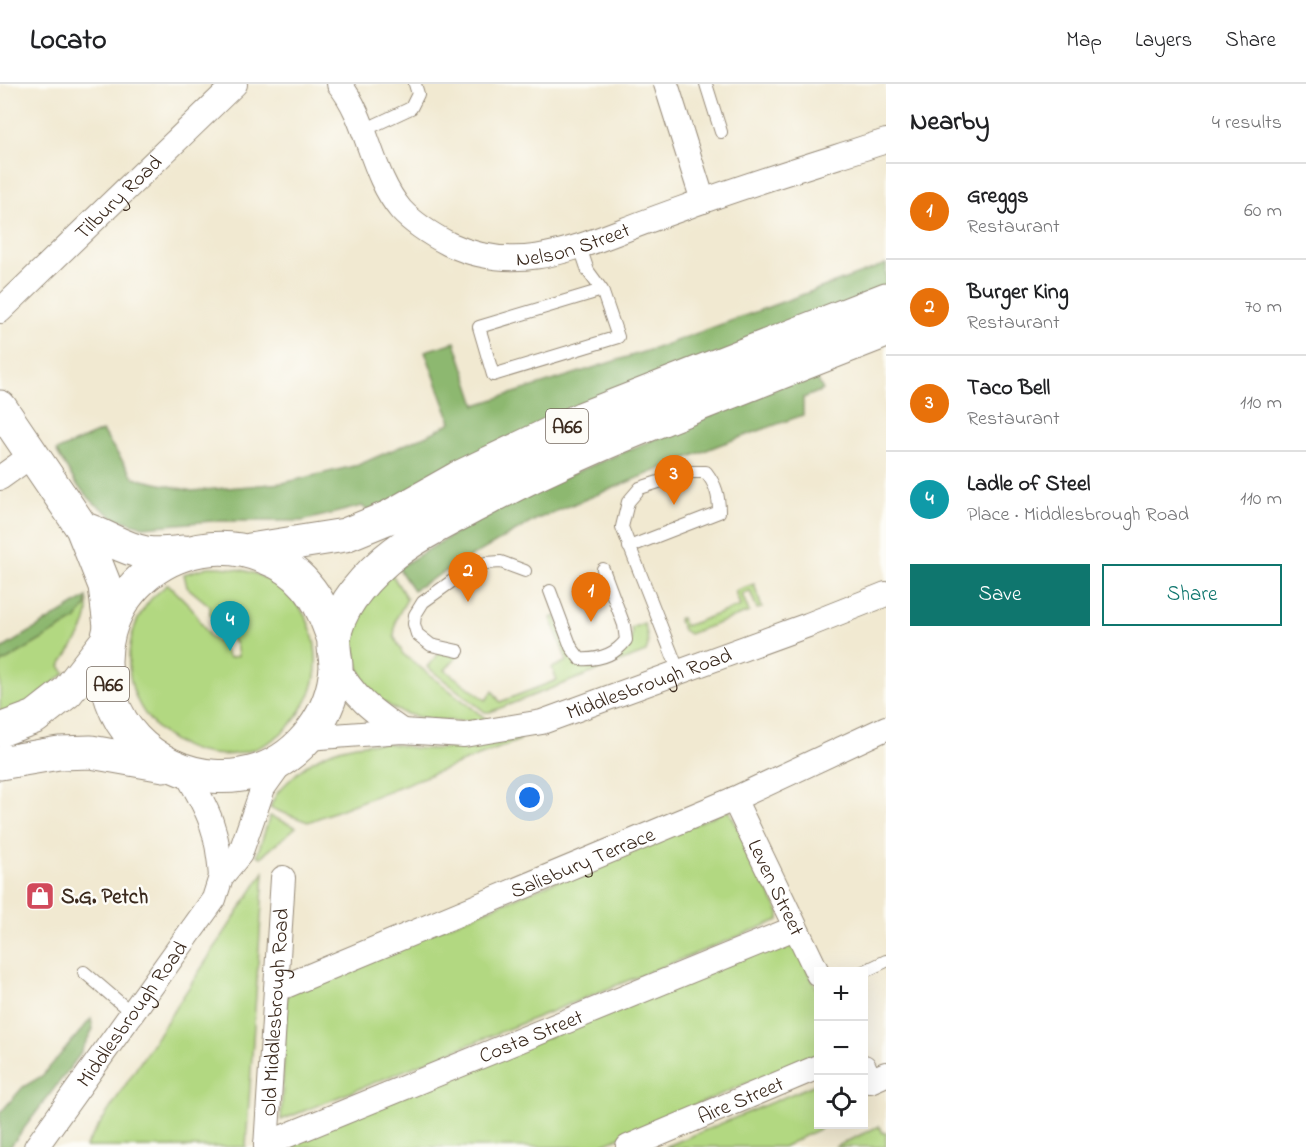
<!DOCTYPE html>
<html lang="en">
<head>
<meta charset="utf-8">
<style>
	:root { --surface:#fff; --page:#f6f6f6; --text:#202124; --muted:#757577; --line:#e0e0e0; --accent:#0f766e }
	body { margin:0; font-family:"Indie Flower",sans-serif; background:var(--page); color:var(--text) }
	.controls { position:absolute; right:18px; bottom:18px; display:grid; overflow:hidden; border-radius:0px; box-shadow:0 6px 24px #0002 }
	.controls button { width:54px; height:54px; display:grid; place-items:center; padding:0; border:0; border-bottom:2px solid var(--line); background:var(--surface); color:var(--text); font:30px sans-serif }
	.you { position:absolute; left:530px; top:714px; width:21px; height:21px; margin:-15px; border:4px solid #fff; border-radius:50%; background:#1a73e8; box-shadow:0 0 0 9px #1a73e833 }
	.badge { display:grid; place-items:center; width:39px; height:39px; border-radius:50%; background:var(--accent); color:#fff; font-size:20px; font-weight:700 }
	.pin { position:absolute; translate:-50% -50px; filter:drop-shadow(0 2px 3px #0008) }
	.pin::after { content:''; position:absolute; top:32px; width:21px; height:18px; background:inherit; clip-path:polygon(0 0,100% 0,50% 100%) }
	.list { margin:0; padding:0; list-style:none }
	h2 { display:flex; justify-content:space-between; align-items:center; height:78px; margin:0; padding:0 24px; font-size:26px }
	h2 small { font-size:20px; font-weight:400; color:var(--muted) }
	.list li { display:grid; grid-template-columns:39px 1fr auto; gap:18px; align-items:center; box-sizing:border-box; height:96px; padding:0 24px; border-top:2px solid var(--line) }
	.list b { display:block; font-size:22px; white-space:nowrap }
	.list p { margin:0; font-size:20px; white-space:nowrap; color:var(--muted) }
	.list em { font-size:20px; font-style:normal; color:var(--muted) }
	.actions { display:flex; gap:12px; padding:18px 24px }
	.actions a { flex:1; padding:14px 0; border:2px solid var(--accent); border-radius:0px; text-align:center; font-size:21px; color:var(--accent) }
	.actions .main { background:var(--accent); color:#fff }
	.icon { flex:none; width:33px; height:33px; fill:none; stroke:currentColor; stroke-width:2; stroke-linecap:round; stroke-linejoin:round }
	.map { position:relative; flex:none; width:886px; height:1063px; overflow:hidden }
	header { display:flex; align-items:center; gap:36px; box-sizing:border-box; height:84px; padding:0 30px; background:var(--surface); border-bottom:2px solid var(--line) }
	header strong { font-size:28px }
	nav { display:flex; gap:33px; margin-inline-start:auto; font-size:21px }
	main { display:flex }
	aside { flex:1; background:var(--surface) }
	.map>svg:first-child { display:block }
</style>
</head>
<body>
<header>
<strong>Locato</strong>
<nav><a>Map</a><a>Layers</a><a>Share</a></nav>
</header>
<main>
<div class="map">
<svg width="886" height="1063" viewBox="0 0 886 1063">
	<rect width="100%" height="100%" fill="#fdfcf7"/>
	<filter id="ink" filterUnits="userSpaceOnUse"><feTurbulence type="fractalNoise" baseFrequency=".0167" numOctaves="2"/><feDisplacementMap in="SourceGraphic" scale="12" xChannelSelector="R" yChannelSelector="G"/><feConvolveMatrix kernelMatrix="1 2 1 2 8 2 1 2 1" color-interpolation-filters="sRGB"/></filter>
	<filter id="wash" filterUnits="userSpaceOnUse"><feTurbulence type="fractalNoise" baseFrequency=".008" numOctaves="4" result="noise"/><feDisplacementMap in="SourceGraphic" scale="24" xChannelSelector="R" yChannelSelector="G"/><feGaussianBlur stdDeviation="1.35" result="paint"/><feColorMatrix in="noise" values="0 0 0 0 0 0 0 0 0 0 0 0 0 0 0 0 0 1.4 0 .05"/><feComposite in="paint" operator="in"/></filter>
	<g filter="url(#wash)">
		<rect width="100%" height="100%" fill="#f1e9d1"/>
		<!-- green -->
		<path fill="#b2d881" stroke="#768150" stroke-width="1.5" d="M208,483c39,-1 72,11 94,44 16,24 19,62 6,87 -6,11 -12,22 -21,30 -57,56 -153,18 -158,-61 -1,-25 6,-49 22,-68 5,-5 11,-10 17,-15l24,24 17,28 10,7 10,15 9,-2 -2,-12 -26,-30v-8l-23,-19 -3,-13z
			M391,489l16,26 -11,20 -2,17 9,18 87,68c-28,-1 -56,0 -83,-8 -43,-13 -66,-64 -44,-104 7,-13 19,-25 28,-37z
			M754,500l8,24 -5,1 -7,-18 -8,3 7,18 -60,22 -6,-4 -5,-11 3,-1 4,8 55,-20 -5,-15z
			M87,513c6,26 -13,48 -27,69l5,7 -38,32 -27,11v-52l75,-44 11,-14z
			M555,532l21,47c17,12 62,-10 55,-35l13,-5c3,9 6,20 2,29l-156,60h-5l-58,-45 14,-16 17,5 -13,14 41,30 7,-9 7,11 57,-22 -5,-12 15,-7 -16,-43z
			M520,654v2l-212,82 -38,-14c5,-14 10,-19 21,-29 25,-26 55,-36 92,-36 14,1 30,6 45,6 32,0 61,-5 92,-11z
			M729,726l50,103v7l-498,200 6,-128z
			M270,732l26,11 -35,30 -4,-2z
			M264,788l-18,275h-161z
			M793,854l25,54v67l-7,-3 -214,91h-320z
			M818,999v41l9,1 -44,22h-118z
			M879,1042l4,7h3v14h-51z"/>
		<!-- forest -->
		<path fill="#8db86f" stroke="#647146" stroke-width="1.5" d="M886,180v23l-518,224 -6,-5 -60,15h-90l-68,6 -29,-9 -21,-15 -17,-18 -21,-34 46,-20 32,47 58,13 91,-8 75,-18 76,-33 17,-10 -26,-71 30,-9 21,63 186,-59z
			M814,288l9,18 -20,8v17l-84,30 -182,74 -124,71 -15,-22 112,-68z
			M87,513l-1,9 -11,14 -75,44v-14z
			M91,935l2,10 -15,28 -68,90h-10v-34l23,-26 19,-11z"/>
	</g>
	<g filter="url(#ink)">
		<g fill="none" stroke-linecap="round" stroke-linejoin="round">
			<!-- service casing -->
			<g stroke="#968a78" stroke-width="14">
				<path id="service" d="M706,0l15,48
					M362,47l49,-23 7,-14 -3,-10
					M580,163l8,24 14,19 16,47 -125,38 -14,-48 123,-37
					M629,463l90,-35c0,-16 -3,-27 -13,-40h-17l-49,16 -12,14 -6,25 57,145
					M550,507l21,56 9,12c18,1 35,-4 46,-19l-2,-15 -21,-56
					M458,567l-27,-6 -14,-11 -3,-10 1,-9 8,-13 32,-23 31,-16 15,-1 24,9
					M84,888l49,42
					M863,888l23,-11"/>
			</g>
			<!-- minor casing -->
			<g stroke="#968a78" stroke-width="26">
				<g id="minor">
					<path id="s1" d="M339,0c29,35 31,89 62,126 13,14 31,25 48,34 62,29 115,9 175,-14 25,-10 51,-19 76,-28 61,-22 124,-41 186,-61"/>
					<path d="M666,0l37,117"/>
					<path id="s2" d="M0,227l235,-227"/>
					<path d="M0,394l32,-23"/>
					<path d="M336,581c19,33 35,45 66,66"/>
					<path id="s3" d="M307,654l95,-7 62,4 78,-13 266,-97 78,-31"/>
					<path d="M185,687c24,40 33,59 36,106"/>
					<path id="s4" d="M734,715l84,175"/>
					<path id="s5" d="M276,906l458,-191 152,-71"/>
					<path d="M864,983l6,14 16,-7"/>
					<path id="s6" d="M266,1060l529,-216"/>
					<path id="s7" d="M36,1063l178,-248 7,-22 19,-23 23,-66 20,-28"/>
					<path id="s8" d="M266,1063l17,-269"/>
					<path id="s9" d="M628,1063l190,-80"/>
				</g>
			</g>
			<!-- secondary casing -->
			<g stroke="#968a78" stroke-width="35">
				<path id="secondary" d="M0,323l82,121 23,58 5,40
					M82,444c22,7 41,21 64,25 12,2 26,0 38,-1"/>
			</g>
			<!-- trunk casing -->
			<g stroke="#968a78" stroke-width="35">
				<path id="trunk" d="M250,466l95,-15 44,-18 69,-39 125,-60 303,-119
					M334,556c-7,-20 -14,-39 -28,-55 -10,-12 -25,-22 -39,-27 -92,-39 -189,46 -155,143 20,58 88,89 146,70 44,-15 75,-58 78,-104 0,-9 -3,-19 -2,-28 4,-31 29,-59 52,-79 28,-24 62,-40 94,-57 71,-39 145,-69 220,-99 62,-24 124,-49 186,-73
					M0,646l35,-13 32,-25 39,-50
					M0,679l59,-10 32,-1 73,13"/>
			</g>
			<!-- service -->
			<use href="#service" stroke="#fff" stroke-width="12"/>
			<!-- minor -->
			<use href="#minor" stroke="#fff" stroke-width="24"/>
			<!-- secondary -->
			<use href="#secondary" stroke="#fff" stroke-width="33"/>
			<!-- trunk -->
			<use href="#trunk" stroke="#fff" stroke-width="33"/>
		</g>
	</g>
	<!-- icons -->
	<defs>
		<g id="shop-square" transform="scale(1.5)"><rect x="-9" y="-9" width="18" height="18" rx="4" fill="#d1495b" stroke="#fdfcf7"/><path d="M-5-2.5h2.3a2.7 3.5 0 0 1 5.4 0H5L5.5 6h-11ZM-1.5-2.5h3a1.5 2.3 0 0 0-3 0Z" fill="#fff"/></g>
	</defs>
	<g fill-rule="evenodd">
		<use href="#shop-square" x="40" y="812"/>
	</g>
	<g text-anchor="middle" stroke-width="5" stroke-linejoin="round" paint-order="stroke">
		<!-- shield labels -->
		<g fill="#fdfcf7" stroke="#75695f" stroke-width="1.5">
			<rect x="546" y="325" width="42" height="34" rx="4.5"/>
			<rect x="87" y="583" width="42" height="34" rx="4.5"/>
		</g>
		<g font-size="20" font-weight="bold" fill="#3b2a1e">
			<text x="567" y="349">A66</text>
			<text x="108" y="607">A66</text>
		</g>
		<!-- street labels -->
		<g font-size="21" fill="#3b2a1e" stroke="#fdfcf7">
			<text dy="7" stroke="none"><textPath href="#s2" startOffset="164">Tilbury Road</textPath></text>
			<text dy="7" stroke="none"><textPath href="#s1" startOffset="328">Nelson Street</textPath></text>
			<text dy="7" stroke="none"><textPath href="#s3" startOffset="350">Middlesbrough Road</textPath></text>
			<text dy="7" stroke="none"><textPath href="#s5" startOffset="332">Salisbury Terrace</textPath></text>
			<text dy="7" stroke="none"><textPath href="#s4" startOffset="98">Leven Street</textPath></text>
			<text dy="7" stroke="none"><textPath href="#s8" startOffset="135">Old Middlesbrough Road</textPath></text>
			<text dy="7" stroke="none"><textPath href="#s7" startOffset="164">Middlesbrough Road</textPath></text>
			<text dy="7" stroke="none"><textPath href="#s6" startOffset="286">Costa Street</textPath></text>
			<text dy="7" stroke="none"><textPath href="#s9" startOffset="122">Aire Street</textPath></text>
		</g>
		<!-- poi labels -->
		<g font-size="21" font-weight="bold" fill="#3b2a1e" stroke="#fdfcf7" text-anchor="start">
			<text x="61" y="819">S.G. Petch</text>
		</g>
	</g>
</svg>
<div class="controls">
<button>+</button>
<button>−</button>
<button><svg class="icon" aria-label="locate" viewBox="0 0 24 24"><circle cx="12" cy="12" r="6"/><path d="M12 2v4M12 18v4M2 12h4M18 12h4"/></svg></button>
</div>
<div class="you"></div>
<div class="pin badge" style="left:591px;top:538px;background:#e8710a">1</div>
<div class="pin badge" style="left:468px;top:518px;background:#e8710a">2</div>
<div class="pin badge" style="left:674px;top:421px;background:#e8710a">3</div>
<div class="pin badge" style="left:230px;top:567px;background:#0f9aa8">4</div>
</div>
<aside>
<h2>Nearby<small>4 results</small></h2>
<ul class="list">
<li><span class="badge" style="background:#e8710a">1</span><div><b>Greggs</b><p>Restaurant</p></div><em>60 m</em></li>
<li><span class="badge" style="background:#e8710a">2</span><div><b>Burger King</b><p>Restaurant</p></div><em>70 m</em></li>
<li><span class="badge" style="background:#e8710a">3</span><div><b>Taco Bell</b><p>Restaurant</p></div><em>110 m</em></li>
<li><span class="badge" style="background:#0f9aa8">4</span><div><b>Ladle of Steel</b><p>Place · Middlesbrough Road</p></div><em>110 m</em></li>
</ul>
<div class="actions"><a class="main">Save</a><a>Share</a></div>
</aside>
</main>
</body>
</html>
